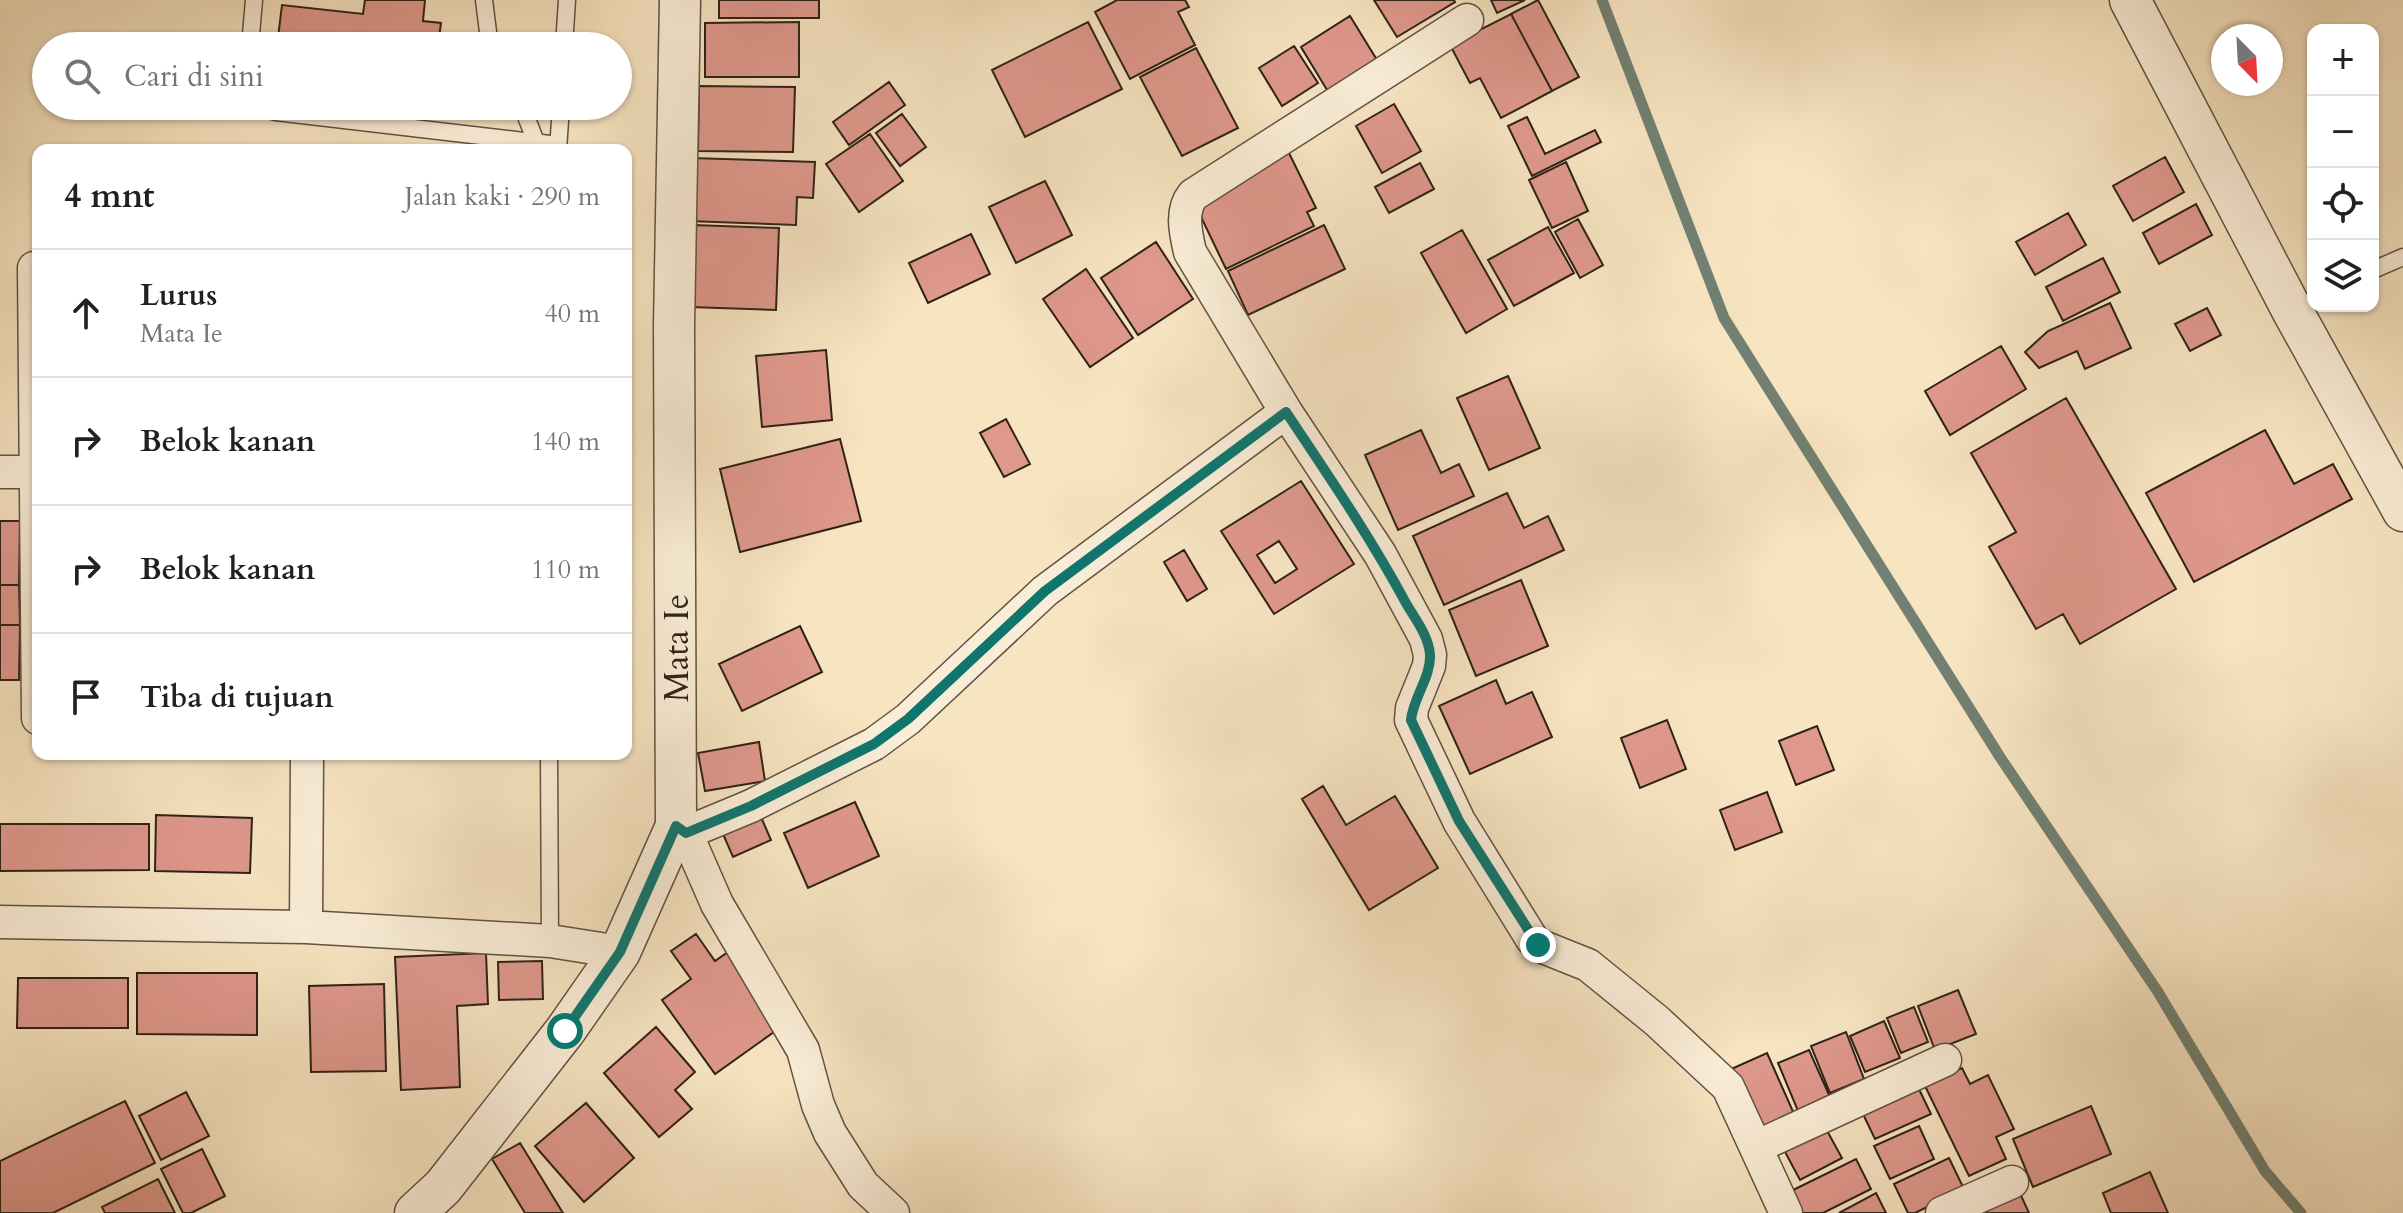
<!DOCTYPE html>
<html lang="id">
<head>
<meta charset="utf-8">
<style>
	:root { --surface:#fff; --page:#f2f2f2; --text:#202124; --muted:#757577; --line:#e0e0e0 }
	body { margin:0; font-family:Cardo,serif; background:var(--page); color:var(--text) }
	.controls { position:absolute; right:24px; top:24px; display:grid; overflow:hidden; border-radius:16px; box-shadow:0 2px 6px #0004 }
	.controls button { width:72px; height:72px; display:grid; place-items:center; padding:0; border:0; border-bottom:2px solid var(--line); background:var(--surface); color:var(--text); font:40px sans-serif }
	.compass { position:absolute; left:2211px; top:24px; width:72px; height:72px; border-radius:50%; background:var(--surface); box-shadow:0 2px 6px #0004; rotate:156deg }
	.stop { position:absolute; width:24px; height:24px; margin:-18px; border:6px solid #0f766e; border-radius:50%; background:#fff }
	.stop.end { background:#0f766e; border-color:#fff; box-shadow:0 2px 8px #0008 }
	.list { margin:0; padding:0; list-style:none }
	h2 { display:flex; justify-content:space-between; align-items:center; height:104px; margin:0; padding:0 32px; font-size:34px }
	h2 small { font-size:26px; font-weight:400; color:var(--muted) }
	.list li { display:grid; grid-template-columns:52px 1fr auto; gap:24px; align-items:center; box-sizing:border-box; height:128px; padding:0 32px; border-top:2px solid var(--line) }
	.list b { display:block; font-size:30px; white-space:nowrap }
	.list p { margin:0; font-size:26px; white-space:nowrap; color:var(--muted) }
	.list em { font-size:26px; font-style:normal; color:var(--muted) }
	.icon { flex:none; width:44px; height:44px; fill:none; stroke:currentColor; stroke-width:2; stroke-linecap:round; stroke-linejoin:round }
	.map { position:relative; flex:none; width:2403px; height:1213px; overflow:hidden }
	.search { position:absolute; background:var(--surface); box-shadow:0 2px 6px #0004; left:32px; top:32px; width:600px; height:88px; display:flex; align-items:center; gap:20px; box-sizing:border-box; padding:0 28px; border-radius:44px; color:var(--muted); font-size:30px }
	.panel { position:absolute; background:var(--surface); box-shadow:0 2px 6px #0004; left:32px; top:144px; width:600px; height:616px; border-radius:16px }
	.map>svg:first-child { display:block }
</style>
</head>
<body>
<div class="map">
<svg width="2403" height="1213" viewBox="0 0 2403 1213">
	<rect width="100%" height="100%" fill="#f7e4c1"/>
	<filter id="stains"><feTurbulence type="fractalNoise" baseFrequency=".0025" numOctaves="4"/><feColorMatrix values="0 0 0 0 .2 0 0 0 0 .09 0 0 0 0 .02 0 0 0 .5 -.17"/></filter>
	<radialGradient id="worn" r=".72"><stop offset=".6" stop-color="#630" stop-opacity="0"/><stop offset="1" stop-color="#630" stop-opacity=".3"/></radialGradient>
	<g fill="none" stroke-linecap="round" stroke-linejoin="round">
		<!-- stream -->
		<path stroke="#718072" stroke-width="11" d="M1602,0l122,318 276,439 158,235 107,179 36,42"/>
	</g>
	<!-- building -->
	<path fill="#df988c" stroke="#2e2217" stroke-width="2" fill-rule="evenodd" d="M365,0h60l-2,21 18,2 -3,23h-161l5,-41 81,9z
		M719,0h100v18h-100z
		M1117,0h68l4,7 -11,5 17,33 -65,34 -35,-67z
		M1374,0h80l1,2 -58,35z
		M1491,0h34l-28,13z
		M1538,0l41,77 -27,14 -41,-77z
		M1511,14l41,77 -51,27 -21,-40 -10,5 -20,-38z
		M1350,16l27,44 -50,30 -26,-43z
		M799,22v55h-94v-54z
		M1088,22l34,67 -97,48 -33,-67z
		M1294,46l24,37 -36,23 -23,-38z
		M1196,48l42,80 -56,28 -42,-79z
		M889,82l16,23 -56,40 -16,-23z
		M699,86l96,1 -2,65 -95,-1z
		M1394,104l27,47 -39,22 -26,-47z
		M902,114l24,33 -26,19 -24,-33z
		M1527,117l18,37 50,-24 6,12 -69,34 -24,-50z
		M870,134l33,47 -44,31 -33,-48z
		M1288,151l28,57 -9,4 7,14 -88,43 -34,-71z
		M2165,157l19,35 -51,29 -20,-35z
		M691,158l124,4 -2,36 -16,-1 -1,28 -108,-4z
		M1566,162l22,49 -36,17 -23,-48z
		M1420,163l14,26 -45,24 -14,-26z
		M1045,181l27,54 -56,28 -27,-56z
		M2196,204l16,31 -53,29 -16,-31z
		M2068,213l18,32 -51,30 -19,-33z
		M1578,219l25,46 -23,13 -25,-46z
		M693,225l86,3 -3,82 -86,-3z
		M1324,225l21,44 -97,46 -20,-44z
		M1548,227l26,46 -60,33 -26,-46z
		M1462,230l45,79 -41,24 -45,-80z
		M971,234l19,40 -62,29 -19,-40z
		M1156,242l37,57 -55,36 -37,-57z
		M2103,258l17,34 -57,29 -17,-34z
		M1086,269l47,69 -43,29 -47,-68z
		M2110,303l21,45 -46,21 -8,-18 -38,17 -14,-16 23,-21z
		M2207,308l14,27 -31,16 -15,-27z
		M2001,346l25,43 -76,46 -25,-44z
		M826,350l6,70 -70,7 -6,-71z
		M1508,376l32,72 -51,22 -32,-72z
		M2066,398l110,191 -96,55 -17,-30 -27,15 -47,-82 27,-15 -45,-79z
		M1006,419l24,45 -26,13 -24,-44z
		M1421,430l20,43 18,-9 15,32 -76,34 -33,-75z
		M2265,430l29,54 39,-20 19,35 -158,83 -48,-89z
		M840,439l21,82 -121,31 -20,-83z
		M1301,481l53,83 -80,50 -53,-83zM1279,541l18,28 -22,14 -18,-28z
		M1507,493l17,35 24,-12 16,34 -120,55 -31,-69z
		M0,521h20l-1,64h-19z
		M1184,550l23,39 -20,12 -23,-39z
		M1521,580l27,66 -72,30 -27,-66z
		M0,585h19l1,40h-20z
		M0,625h20l-1,55h-19z
		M800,626l22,46 -80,39 -23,-47z
		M1496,680l10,24 26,-12 20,45 -82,37 -31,-68z
		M1667,720l19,49 -46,19 -19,-50z
		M1817,726l17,44 -38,15 -17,-44z
		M759,742l6,39 -60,10 -7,-38z
		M1323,786l23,39 49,-29 43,72 -69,42 -67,-111z
		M1767,792l15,40 -47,18 -15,-40z
		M855,802l24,54 -71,32 -24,-55z
		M156,815l96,3 -2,55 -95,-2z
		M761,817l10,23 -38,17 -10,-23z
		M0,824h149v46l-149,1z
		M696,934l19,27 13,-9 53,75 -66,47 -53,-74 29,-21 -20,-28z
		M486,953l2,51 -31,2 3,81 -59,3 -6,-133z
		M542,961l1,38 -44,1 -1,-38z
		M137,973h120v62l-120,-1z
		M18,978h110v50h-111z
		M384,984l2,87 -75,1 -2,-86z
		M1958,990l18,44 -41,16 -17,-44z
		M1914,1007l14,35 -27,11 -14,-35z
		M1884,1021l16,37 -35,14 -15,-36z
		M656,1027l39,45 -20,18 17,19 -33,28 -55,-64z
		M1846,1032l18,47 -34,14 -19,-47z
		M1809,1050l21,47 -32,14 -20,-48z
		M1767,1053l28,63 -38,16 -28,-62z
		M1962,1068l8,16 18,-9 26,54 -18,8 10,22 -37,17 -44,-90z
		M1917,1085l14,29 -56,25 -14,-29z
		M186,1092l23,44 -48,24 -22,-44z
		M125,1101l30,62 -102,50h-53v-52z
		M586,1103l48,55 -50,44 -49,-56z
		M2091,1106l20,48 -78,33 -20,-48z
		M1919,1126l15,33 -44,20 -16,-33z
		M1825,1127l17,31 -42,22 -16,-30z
		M520,1143l43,70h-38l-33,-54z
		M202,1149l23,47 -34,17h-8l-22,-44z
		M1949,1158l15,31 -49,24h-7l-14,-29z
		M1856,1159l15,30 -48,24h-23l-11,-21z
		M2150,1172l18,41h-57l-8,-20z
		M158,1179l17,34h-70l-3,-6z
		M2018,1189l11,24h-52z
		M1876,1193l10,20h-47z"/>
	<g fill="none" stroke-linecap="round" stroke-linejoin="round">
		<!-- service casing -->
		<g stroke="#605242" stroke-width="19">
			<path id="service" d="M484,0l5,40 4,6
				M250,46l4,-46
				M564,46l3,-46
				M255,106l21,6 282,33
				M522,106l14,36
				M558,150l3,-44
				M2373,270l30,-13
				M549,754l1,187"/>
		</g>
		<!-- minor casing -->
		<g stroke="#605242" stroke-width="35">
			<path id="minor" d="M1467,20l-274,175c-13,16 -7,39 -3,57l96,160 94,142 46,85 4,16 -1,11 -17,42 -1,12 48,101 73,118 6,6 50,20 69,56 71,66 58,126
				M34,268l4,450
				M0,472h34
				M676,826l10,7 65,-27 123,-62 34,-25 137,-128 241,-179
				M686,833l31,71 86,146 15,55 12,28 33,52 30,28
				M0,922l306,5 244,14 70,11
				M306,927l1,-173
				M1756,1147l189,-87
				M1942,1213l70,-31"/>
		</g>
		<!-- tertiary casing -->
		<g stroke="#605242" stroke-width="43">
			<path id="tertiary" d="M2130,0l162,310 111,201
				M415,1213l28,-26 122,-156 55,-79 56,-126 -2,-500 6,-326"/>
		</g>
		<!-- service -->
		<use href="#service" stroke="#faedd7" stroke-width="16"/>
		<!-- minor -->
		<use href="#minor" stroke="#faedd7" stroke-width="32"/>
		<!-- tertiary -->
		<use href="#tertiary" stroke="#faedd7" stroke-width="40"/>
	</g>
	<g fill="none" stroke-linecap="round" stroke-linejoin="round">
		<!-- route -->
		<path stroke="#0f766e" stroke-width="10" d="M565,1031l55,-79 56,-126 10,7 65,-27 123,-62 34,-25 137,-128 241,-179c42,63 85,126 121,193 9,15 22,32 23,50 1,22 -17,43 -19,65l48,101 79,124"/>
	</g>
	<g text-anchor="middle" stroke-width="6" stroke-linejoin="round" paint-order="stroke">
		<!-- street labels -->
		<g font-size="34" fill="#2e2217" stroke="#faedd7">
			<text transform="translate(676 648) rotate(-90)" y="12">Mata Ie</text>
		</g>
	</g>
	<rect width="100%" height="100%" filter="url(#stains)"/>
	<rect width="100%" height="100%" fill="url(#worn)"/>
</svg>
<div class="controls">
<button>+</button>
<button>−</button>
<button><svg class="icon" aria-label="locate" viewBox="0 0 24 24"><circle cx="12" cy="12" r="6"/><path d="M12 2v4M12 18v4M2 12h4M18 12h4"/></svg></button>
<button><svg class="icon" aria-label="layers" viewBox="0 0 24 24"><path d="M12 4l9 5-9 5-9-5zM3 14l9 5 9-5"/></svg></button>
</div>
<svg class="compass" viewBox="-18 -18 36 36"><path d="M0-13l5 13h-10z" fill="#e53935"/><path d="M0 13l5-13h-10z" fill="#757577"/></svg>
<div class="stop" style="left:565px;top:1031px"></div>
<div class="stop end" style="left:1538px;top:945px"></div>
<div class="search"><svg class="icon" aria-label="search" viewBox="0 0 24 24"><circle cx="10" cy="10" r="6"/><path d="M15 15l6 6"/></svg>Cari di sini</div>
<section class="panel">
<h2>4 mnt<small>Jalan kaki · 290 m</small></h2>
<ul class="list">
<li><svg class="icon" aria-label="ahead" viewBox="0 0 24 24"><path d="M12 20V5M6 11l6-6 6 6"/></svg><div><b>Lurus</b><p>Mata Ie</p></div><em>40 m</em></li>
<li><svg class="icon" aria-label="right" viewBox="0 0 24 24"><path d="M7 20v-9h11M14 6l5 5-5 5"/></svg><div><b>Belok kanan</b></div><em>140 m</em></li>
<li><svg class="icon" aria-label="right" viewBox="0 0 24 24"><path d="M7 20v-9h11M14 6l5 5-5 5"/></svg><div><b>Belok kanan</b></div><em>110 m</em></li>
<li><svg class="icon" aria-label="arrive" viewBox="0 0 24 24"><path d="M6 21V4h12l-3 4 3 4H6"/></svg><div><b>Tiba di tujuan</b></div></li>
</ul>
</section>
</div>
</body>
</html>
